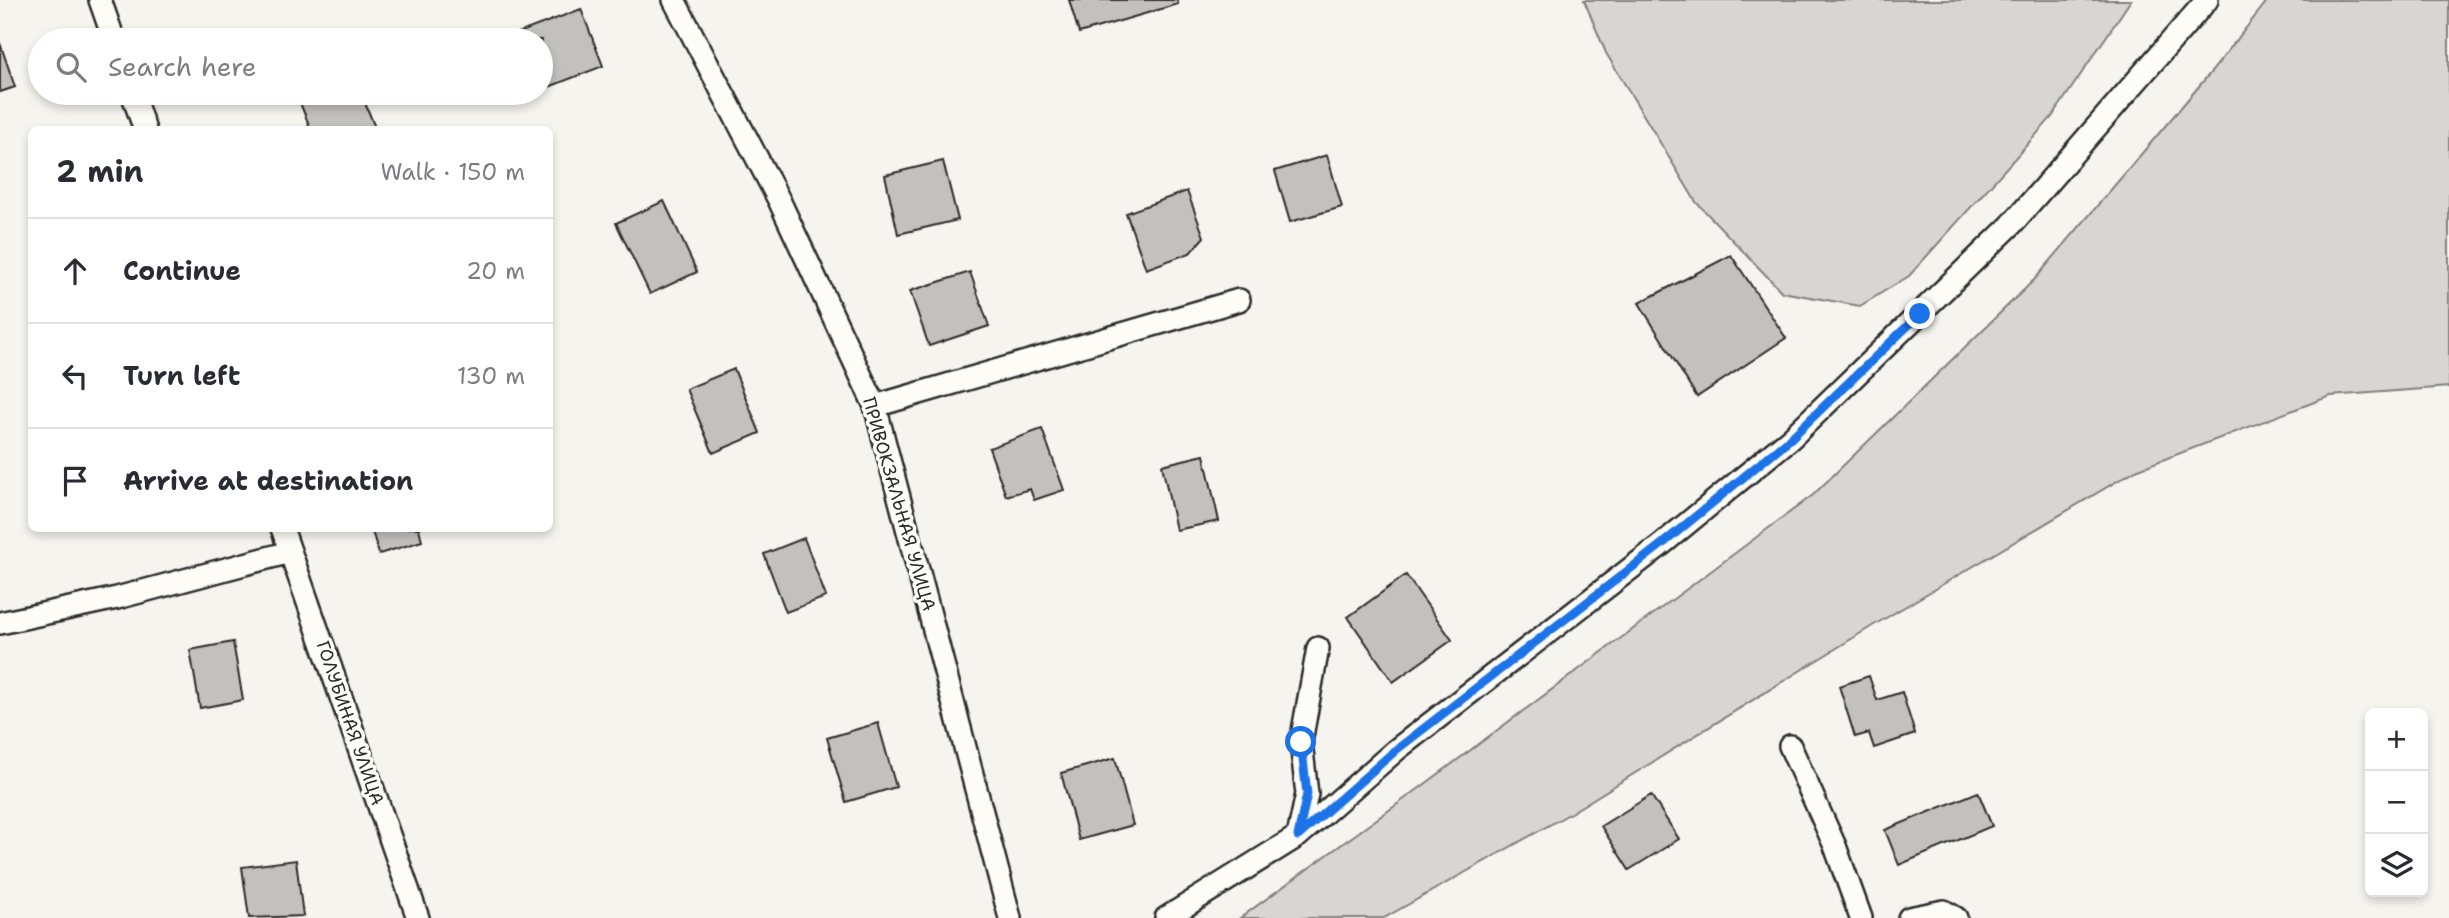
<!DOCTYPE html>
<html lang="en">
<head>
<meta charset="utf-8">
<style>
	:root { --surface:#fff; --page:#f2f2f3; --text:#2b2b33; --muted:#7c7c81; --line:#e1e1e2 }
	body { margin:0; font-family:"Shantell Sans",sans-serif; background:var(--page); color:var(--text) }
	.controls { position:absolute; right:21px; bottom:21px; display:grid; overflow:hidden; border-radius:10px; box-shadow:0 4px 10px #0003 }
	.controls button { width:63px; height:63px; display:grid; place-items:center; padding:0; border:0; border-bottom:2px solid var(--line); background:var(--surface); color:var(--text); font:35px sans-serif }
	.stop { position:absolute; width:21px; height:21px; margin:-16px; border:5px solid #1a73e8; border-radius:50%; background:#fff }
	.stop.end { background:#1a73e8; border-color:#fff; box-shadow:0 2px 7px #0008 }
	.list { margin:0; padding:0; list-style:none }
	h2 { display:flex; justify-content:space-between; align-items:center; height:91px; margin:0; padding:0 28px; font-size:30px }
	h2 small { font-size:23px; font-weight:400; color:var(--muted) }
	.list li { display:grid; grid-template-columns:46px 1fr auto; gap:21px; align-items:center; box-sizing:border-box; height:105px; padding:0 28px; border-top:2px solid var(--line) }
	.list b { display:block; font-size:26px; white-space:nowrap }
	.list em { font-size:23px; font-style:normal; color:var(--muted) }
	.icon { flex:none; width:38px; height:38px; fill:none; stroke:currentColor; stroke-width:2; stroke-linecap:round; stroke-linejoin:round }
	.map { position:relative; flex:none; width:2449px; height:918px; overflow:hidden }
	.search { position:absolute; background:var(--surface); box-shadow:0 4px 10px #0003; left:28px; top:28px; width:525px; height:77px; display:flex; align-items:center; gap:18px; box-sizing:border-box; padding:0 24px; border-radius:38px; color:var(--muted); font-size:26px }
	.panel { position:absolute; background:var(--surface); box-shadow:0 4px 10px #0003; left:28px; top:126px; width:525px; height:406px; border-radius:10px }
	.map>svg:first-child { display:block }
</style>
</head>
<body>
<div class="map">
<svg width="2449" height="918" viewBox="0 0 2449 918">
	<rect width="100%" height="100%" fill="#f5f4ef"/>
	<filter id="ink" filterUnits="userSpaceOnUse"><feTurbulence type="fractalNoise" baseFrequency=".0143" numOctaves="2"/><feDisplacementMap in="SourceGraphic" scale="14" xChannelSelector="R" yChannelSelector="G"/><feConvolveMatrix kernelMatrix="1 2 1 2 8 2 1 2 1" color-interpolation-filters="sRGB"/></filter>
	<g filter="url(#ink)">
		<!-- green -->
		<path fill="#d7d6d2" stroke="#81807e" stroke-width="2" d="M1584,0h547l-79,117 -143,159 -49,30 -78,-14 -86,-90 -90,-149z
			M2268,0h181v387l-119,9 -194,74 -262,155 -305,189 -185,104h-144l181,-131 392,-292 222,-216 177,-208z"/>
		<!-- building -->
		<path fill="#c2c1be" stroke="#2b2b2b" stroke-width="2" d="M1069,0h108l1,4 -99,29z
			M581,9l22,57 -62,24v-50h-35l-1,-2z
			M0,43l15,44 -15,5z
			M296,93h65l15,37h-65z
			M1327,155l15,52 -52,15 -15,-51z
			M943,161l15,59 -60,14 -13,-59z
			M1187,191l17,46 -14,16 -44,16 -20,-56z
			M664,201l33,71 -47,22 -34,-71z
			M1731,255l55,83 -89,59 -58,-94z
			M970,272l19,54 -60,20 -19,-55z
			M734,369l26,64 -47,20 -27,-64z
			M1042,429l22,61 -30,10 -4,-11 -24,7 -17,-48z
			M1204,455l15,66 -43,9 -14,-65z
			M371,528h48l3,13 -43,13z
			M804,538l22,59 -40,15 -22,-58z
			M1406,575l46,65 -59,42 -45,-65z
			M233,642l10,58 -43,8 -10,-58z
			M1869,676l8,24 25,-8 13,42 -41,14 -5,-15 -14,4 -16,-51z
			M878,723l18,64 -50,15 -19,-64z
			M1115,758l18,67 -54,15 -18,-67z
			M1978,792l14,34 -93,39 -14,-35z
			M1651,795l28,44 -50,31 -28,-44z
			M296,860l7,56 -54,2 -7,-51z"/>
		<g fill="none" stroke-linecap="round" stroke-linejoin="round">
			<!-- service casing -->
			<g stroke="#2b2b2b" stroke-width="26">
				<path id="service" d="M100,0l14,40
					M674,0l105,200 96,206 135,512
					M132,93l13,37
					M875,406l364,-106
					M282,528l136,390
					M0,623l117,-25 173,-46
					M1790,746l45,100 26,72
					M1298,836l9,-42 -6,-52 17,-94
					M1166,918l132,-82 98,-86 265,-205 130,-107 220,-213 196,-225
					M1909,918l35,-7 12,7"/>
			</g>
			<!-- service -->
			<use href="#service" stroke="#fdfcf7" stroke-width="21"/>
		</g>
	</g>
	<g fill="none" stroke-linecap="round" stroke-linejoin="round" filter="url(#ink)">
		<!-- route -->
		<path stroke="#1a73e8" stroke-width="9" d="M1301,742l6,52 -9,42 98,-86 265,-205 130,-107 129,-124"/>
	</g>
	<g text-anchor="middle" stroke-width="7" stroke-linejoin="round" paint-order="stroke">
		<!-- street labels -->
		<g font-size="18" fill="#2b2b2b" stroke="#fdfcf7">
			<text transform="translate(899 504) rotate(74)" y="6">ПРИВОКЗАЛЬНАЯ УЛИЦА</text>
			<text transform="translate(350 723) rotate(71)" y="6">ГОЛУБИНАЯ УЛИЦА</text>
		</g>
	</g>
</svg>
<div class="controls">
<button>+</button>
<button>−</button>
<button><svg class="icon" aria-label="layers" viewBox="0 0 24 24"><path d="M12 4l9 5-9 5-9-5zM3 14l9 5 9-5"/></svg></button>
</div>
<div class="stop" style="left:1301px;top:742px"></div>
<div class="stop end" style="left:1920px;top:314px"></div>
<div class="search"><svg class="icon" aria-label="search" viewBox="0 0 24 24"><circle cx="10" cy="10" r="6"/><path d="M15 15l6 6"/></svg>Search here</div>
<section class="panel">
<h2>2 min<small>Walk · 150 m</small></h2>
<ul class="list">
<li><svg class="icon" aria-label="ahead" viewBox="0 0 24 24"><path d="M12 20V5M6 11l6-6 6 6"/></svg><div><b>Continue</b></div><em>20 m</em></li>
<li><svg class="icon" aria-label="left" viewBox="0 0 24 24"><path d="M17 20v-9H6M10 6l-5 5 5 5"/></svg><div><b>Turn left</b></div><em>130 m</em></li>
<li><svg class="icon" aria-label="arrive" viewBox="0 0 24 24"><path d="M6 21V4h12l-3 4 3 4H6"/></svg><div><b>Arrive at destination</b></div></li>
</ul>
</section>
</div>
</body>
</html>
